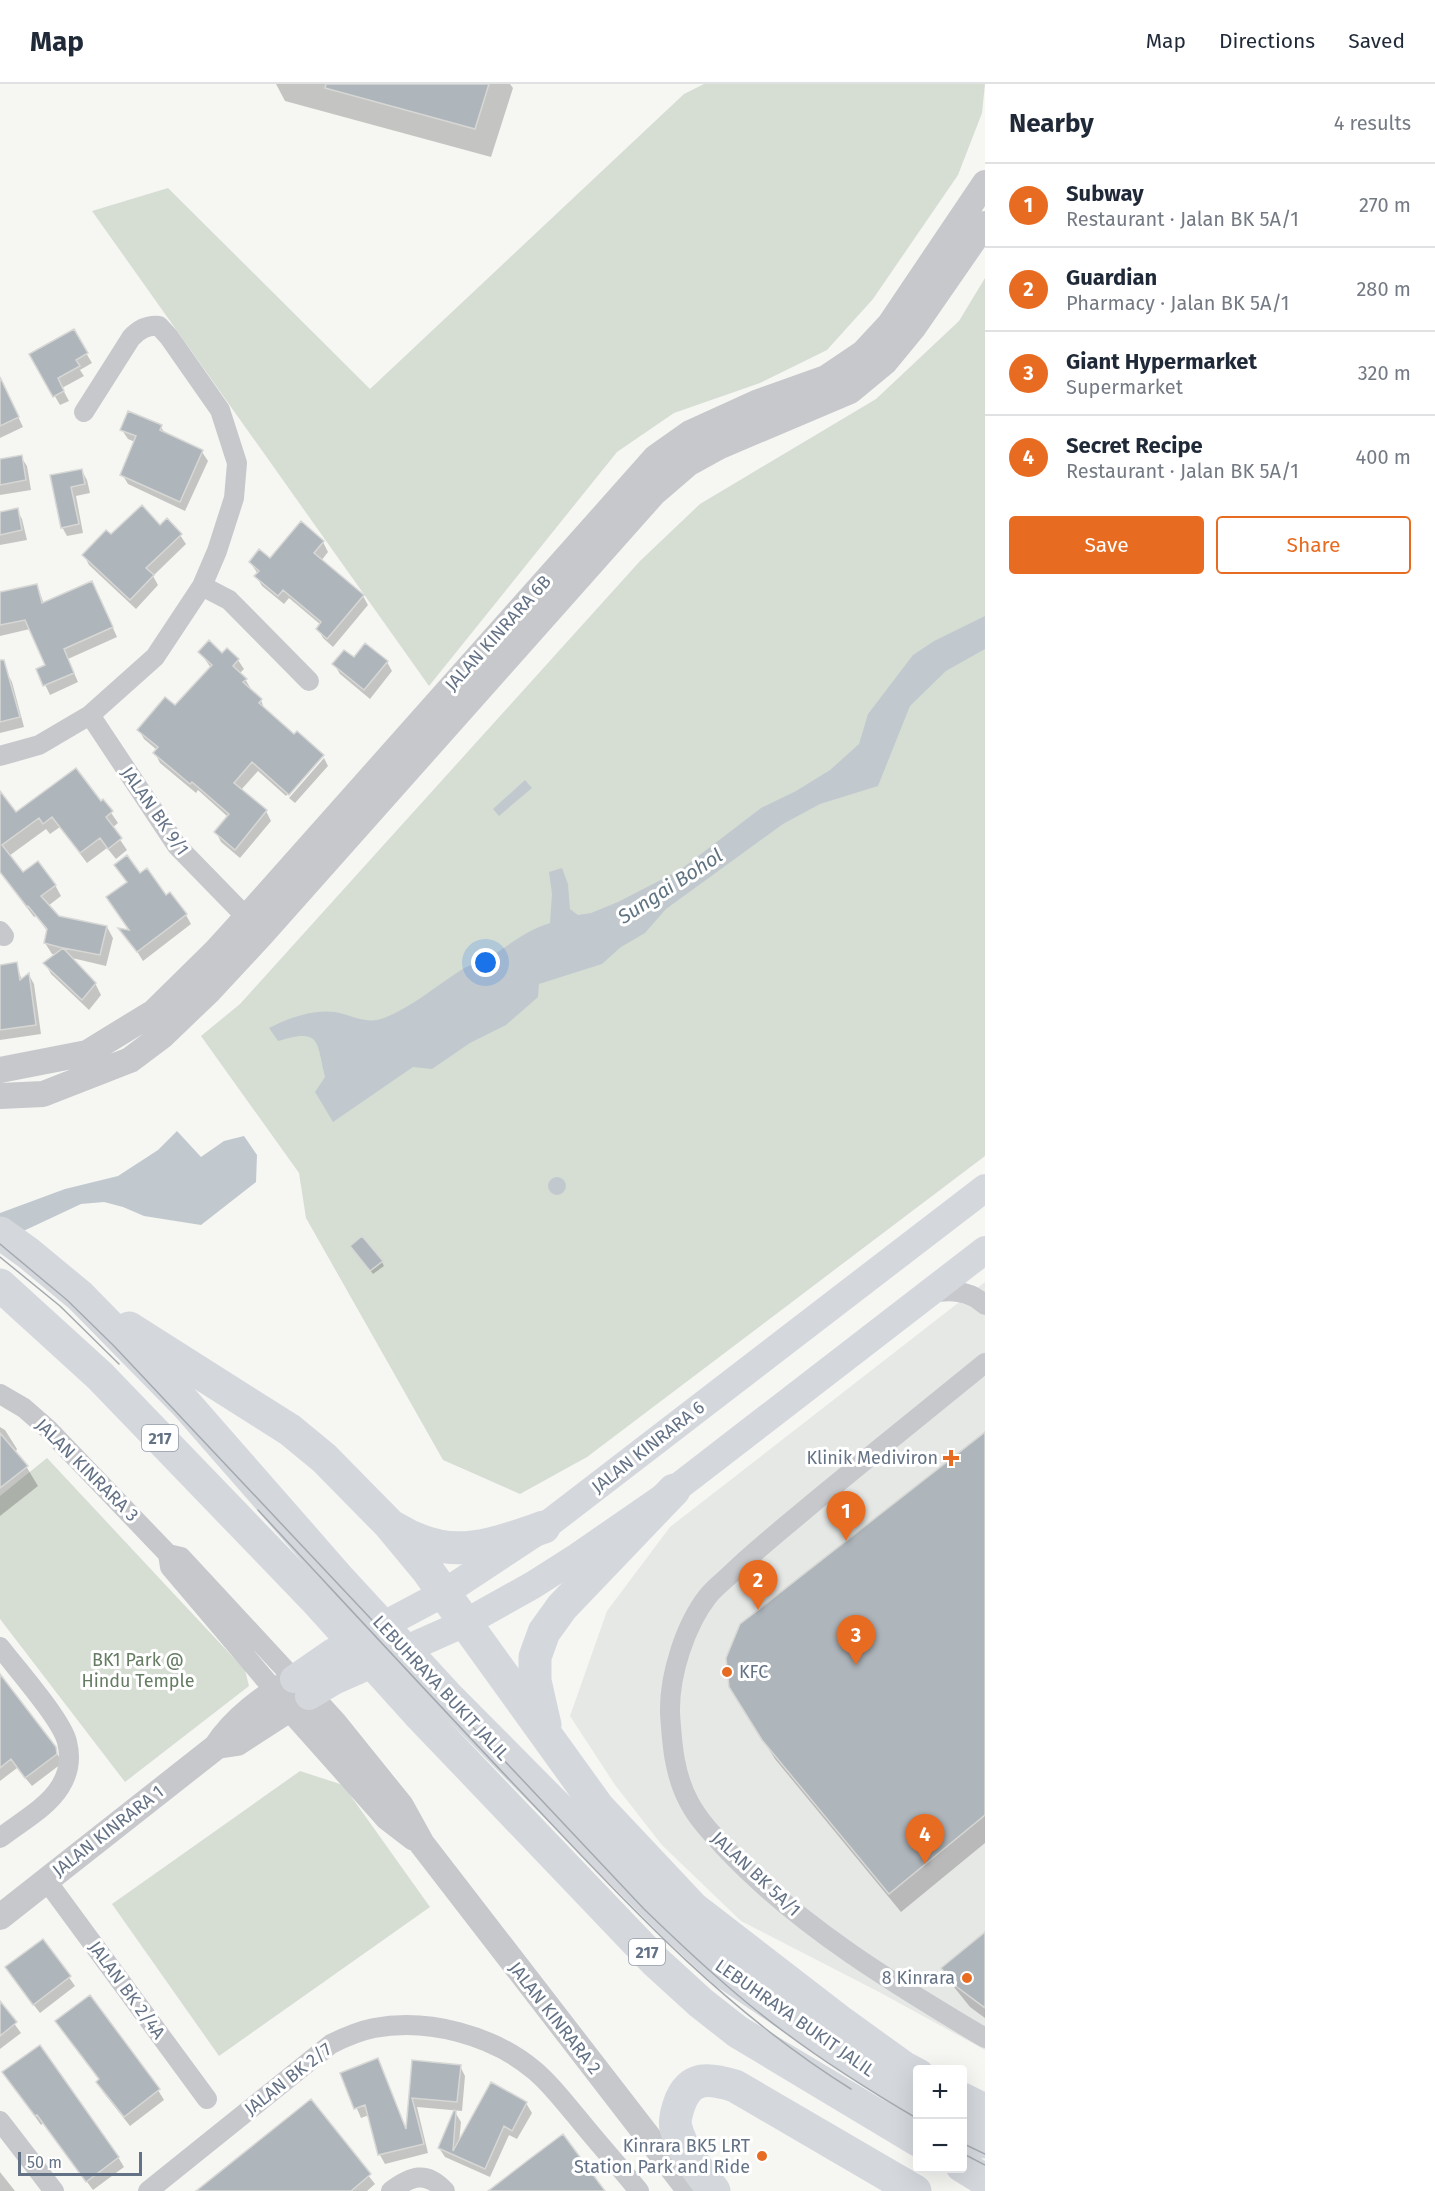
<!DOCTYPE html>
<html lang="en">
<head>
<meta charset="utf-8">
<style>
	:root { --surface:#fff; --page:#f6f6f7; --text:#1f2937; --muted:#747a83; --line:#e0e1e3; --accent:#e76c22 }
	body { margin:0; font-family:"Fira Sans",sans-serif; background:var(--page); color:var(--text) }
	.controls { position:absolute; right:18px; bottom:18px; display:grid; overflow:hidden; border-radius:6px; box-shadow:0 6px 24px #0002 }
	.controls button { width:54px; height:54px; display:grid; place-items:center; padding:0; border:0; border-bottom:2px solid var(--line); background:var(--surface); color:var(--text); font:30px sans-serif }
	.scale { position:absolute; left:18px; bottom:15px; width:124px; box-sizing:border-box; padding-left:6px; border:3px solid #647285; border-top:0; font-size:16px; line-height:21px; white-space:nowrap; color:#647285; -webkit-text-stroke:4px #fff; paint-order:stroke }
	.you { position:absolute; left:486px; top:879px; width:21px; height:21px; margin:-15px; border:4px solid #fff; border-radius:50%; background:#1a73e8; box-shadow:0 0 0 9px #1a73e833 }
	.badge { display:grid; place-items:center; width:39px; height:39px; border-radius:50%; background:var(--accent); color:#fff; font-size:20px; font-weight:700 }
	.pin { position:absolute; translate:-50% -50px; filter:drop-shadow(0 2px 3px #0008) }
	.pin::after { content:''; position:absolute; top:32px; width:21px; height:18px; background:inherit; clip-path:polygon(0 0,100% 0,50% 100%) }
	.list { margin:0; padding:0; list-style:none }
	h2 { display:flex; justify-content:space-between; align-items:center; height:78px; margin:0; padding:0 24px; font-size:26px }
	h2 small { font-size:20px; font-weight:400; color:var(--muted) }
	.list li { display:grid; grid-template-columns:39px 1fr auto; gap:18px; align-items:center; box-sizing:border-box; height:84px; padding:0 24px; border-top:2px solid var(--line) }
	.list b { display:block; font-size:22px; white-space:nowrap }
	.list p { margin:0; font-size:20px; white-space:nowrap; color:var(--muted) }
	.list em { font-size:20px; font-style:normal; color:var(--muted) }
	.actions { display:flex; gap:12px; padding:18px 24px }
	.actions a { flex:1; padding:14px 0; border:2px solid var(--accent); border-radius:6px; text-align:center; font-size:21px; color:var(--accent) }
	.actions .main { background:var(--accent); color:#fff }
	.map { position:relative; flex:none; width:985px; height:2107px; overflow:hidden }
	header { display:flex; align-items:center; gap:36px; box-sizing:border-box; height:84px; padding:0 30px; background:var(--surface); border-bottom:2px solid var(--line) }
	header strong { font-size:28px }
	nav { display:flex; gap:33px; margin-inline-start:auto; font-size:21px }
	main { display:flex }
	aside { flex:1; background:var(--surface) }
	.map>svg:first-child { display:block }
</style>
</head>
<body>
<header>
<strong>Map</strong>
<nav><a>Map</a><a>Directions</a><a>Saved</a></nav>
</header>
<main>
<div class="map">
<svg width="985" height="2107" viewBox="0 0 985 2107">
	<rect width="100%" height="100%" fill="#f6f6f3"/>
	<!-- built -->
	<path fill="#e6e8e6" d="M985,1198v768l-104,-57 -140,-72 -79,-76 -47,-60 -45,-69 37,-105 63,-84z"/>
	<!-- green -->
	<path fill="#d6ded4" d="M704,0h281l-3,29 -24,62 -85,124 -46,51 -67,33 -86,30 -57,39 -188,234 -337,-475 76,-23 202,201 314,-295z
		M985,194v878l-398,301 -67,37 -77,-34 -137,-242 -7,-45 -98,-137 39,-32 400,-443 60,-57 176,-105 83,-78z
		M47,1374l198,212 4,16 -124,96 -125,-163v-123z
		M300,1687l43,14 87,122 -211,149 -107,-152z"/>
	<!-- water -->
	<path fill="#c1c9cf" d="M985,532v33l-39,22 -36,35 -32,80 -58,18 -37,20 -117,85 -21,24 -24,14 -19,17 -63,20 -1,13 -32,28 -36,18 -38,26 -19,-2 -80,55 -18,-30 10,-15c-9,-37 -4,-49 -47,-36l-9,-13c19,-10 44,-19 66,-16 18,3 30,13 49,6 28,-11 52,-32 77,-48 9,-6 21,-7 30,-13 19,-13 36,-27 59,-34l2,-29 -3,-22 13,-4 6,16 2,25 8,6 13,-2 27,-11 62,-32 81,-62 35,-17 34,-21 29,-26 9,-30 45,-59 21,-14z
		M525,696l7,8 -33,28 -6,-7z
		M177,1047l24,26 23,-16 20,-5 13,19 -1,27 -55,43 -57,-9 -21,-9 -19,-5 -23,2 -81,38v-29l65,-24 53,-13 40,-26z
		M548 1102a9 9 0 1 1 18 0a9 9 0 1 1-18 0Z"/>
	<!-- shadow -->
	<path fill="#0003" d="M276,0h234l3,4 -22,69 -206,-56z
		M73,247l19,32 -12,7 4,6 -22,12 7,13 -9,4 -29,-50z
		M0,295l23,48 -23,11z
		M161,343l5,8 36,17 6,9 -23,50 -57,-27 -6,-10 13,-32 -7,-3 -6,-9z
		M21,373l6,9 4,24 -31,5v-34z
		M82,387l5,9 3,13 -14,3 7,37 -16,3 -5,-9 -10,-51z
		M17,426l5,9 5,21 -27,5v-32z
		M301,440l22,18 5,10 -7,9 42,35 5,9 -35,42 -10,-9 -5,-9 3,-4 -32,-27 -5,6 -22,-18 -6,-10 2,-2 -8,-12 20,-2z
		M160,443l20,8 6,9 -33,32 5,9 -22,24 -47,-44 -5,-10 27,-19z
		M37,501l7,19 53,-12 20,45 -49,22 10,23 -28,13 -12,-25 9,-4 -17,-37 -30,7v-42z
		M200,568l38,8 6,9 -5,5 6,5 6,10 -1,1 11,10 4,11 30,25 2,-3 26,24h-2l-35,39 -28,-25 -17,19 25,21 5,10 -31,37 -19,-16 -5,-10 12,-15 -30,-27 -2,3 -36,-30 -5,-10 2,-3 -13,-11 -5,-9 36,-23 36,-39z
		M354,575l33,3 5,9 -22,28 -30,-25 -6,-10z
		M7,589l5,9 12,45 -24,6v-59z
		M324,674l4,8 -33,37 -6,-5z
		M0,710l15,20 88,-13 15,22 -6,5 15,22 -11,9 -9,-11 -20,15 -27,-36 -10,7 -4,-5 -37,27 14,18 32,11 6,11 -13,10 10,12 49,9 6,11 -7,28 -34,-8 23,25 6,12 -12,15 -38,-36 -6,-11 11,-8 -4,-1 -7,-11 3,-11 -12,-16 -2,1 -34,-45z
		M116,781l23,10 47,40 5,9 -48,37 -15,-24 3,-5 -3,-48z
		M16,880l6,16 7,-5 5,9 7,50 -41,6v-74z
		M354,1166l28,12 2,4 -11,8z
		M0,1343l5,3 12,19 -2,4 11,13 12,20 -38,30z
		M985,1350v409l-84,69 -126,-153 -33,-52z
		M0,1592l60,82 1,6 -29,22 -15,-18 -17,13z
		M985,1850v84l-15,-11 -16,-20 -11,-19z
		M43,1857l32,45 -35,27 -28,-36z
		M0,1920l21,29 -21,16z
		M57,1938l101,68 6,10 -34,26 -27,-34 -5,-10 2,-1z
		M378,1976l29,71 7,-70 46,5 5,10 -3,35 -45,-4 11,46 -43,11 -5,-9 -11,-40 -8,3 -19,-44z
		M4,1989l114,84 6,10 -31,23 -50,-67 -2,2z
		M310,2017l65,83 -8,7h-169z
		M526,2019l6,10 -15,26 -8,-4 -19,42 -45,-20 -6,-9 16,-36 6,10 -2,21z
		M0,2088l15,19h-15z"/>
	<!-- building -->
	<path fill="#aeb5bb" stroke="#d7d8d5" stroke-width="1.5" d="M326,0h163l-14,45 -150,-41z
		M74,245l14,24 -12,7 4,6 -22,12 6,13 -11,6 -24,-43z
		M0,293l19,40 -19,9z
		M128,327l34,14 -2,5 43,20 -23,52 -60,-27 16,-39 -16,-6z
		M22,371l4,25 -26,5v-26z
		M82,385l3,15 -14,3 8,37 -18,4 -11,-53z
		M142,421l18,20 7,-7 15,16 -36,34 8,7 -24,25 -48,-45 24,-25 5,4z
		M18,424l4,22 -22,5v-23z
		M301,437l23,20 -10,12 50,42 -37,44 -11,-10 5,-7 -38,-32 -5,6 -24,-20 5,-5 -10,-9 10,-13 11,9z
		M92,497l21,46 -49,22 10,24 -31,13 -7,-17 9,-4 -20,-45 -25,5v-33l37,-8 5,19z
		M209,556l13,13 5,-5 12,11 -6,7 14,13 -4,3 19,17 -3,4 35,31 3,-3 27,24 -35,40 -37,-33 -18,21 33,27 -32,40 -21,-18 15,-18 -37,-32 -2,2 -37,-31 5,-6 -21,-17 28,-33 10,8 37,-40 -14,-13z
		M365,559l23,18 -24,29 -32,-26 12,-14 10,7z
		M0,576h4l16,57 -20,5z
		M76,684l25,33 2,-2 10,12 -7,6 16,21 -14,11 -8,-11 -20,15 -28,-36 -9,7 -4,-6 -37,27 21,27 15,-11 18,24 -15,11 18,20 48,10 -7,29 -37,-7 33,35 -14,17 -39,-37 20,-15 -19,-5 3,-14 -19,-23 -1,1 -27,-35v-81l16,21z
		M127,771l13,18 7,-5 19,27 4,-3 17,22 -50,38 -19,-24 11,2 -23,-33 21,-15 -13,-17z
		M17,878l3,18 9,-7 7,52 -36,5v-65z
		M362,1152l21,25 -13,10 -20,-25z
		M985,1348v383l-96,79 -127,-154 -33,-53 -3,-29 14,-34z
		M0,1349l28,33 -28,22z
		M0,1590l56,73 1,7 -32,24 -14,-19 -11,9z
		M985,1848v76l-28,-21 -16,-19z
		M43,1855l28,37 -38,29 -28,-38z
		M90,1911l70,94 -36,28 -28,-35 3,-3 -44,-58z
		M0,1917l17,21 -17,14z
		M40,1961l79,112 -33,25 -49,-67 -2,1 -33,-44z
		M378,1974l28,71 6,-69 49,5 -4,37 -45,-4 12,46 -46,11 -13,-50 -11,4 -14,-36z
		M491,1998l36,20 -15,29 -8,-5 -19,43 -47,-21 16,-38 2,1 -3,40z
		M311,2015l60,75 -20,17h-155z
		M563,2050l42,57h-117l39,-30z"/>
	<g fill="none" stroke-linecap="round" stroke-linejoin="round">
		<!-- minor -->
		<path stroke="#c6c8cc" stroke-width="20" d="M202,502l27,14 80,81
			M90,631l87,131 79,81
			M0,672l39,-11 51,-30 65,-58 47,-71 15,-35 17,-53 3,-35 -17,-53 -51,-73 -10,-11c-12,-1 -20,3 -28,12l-47,74
			M0,847l4,5
			M929,1210c19,-5 41,-4 56,11
			M985,1279c-57,46 -115,93 -172,140 -27,23 -55,45 -80,69 -8,8 -18,15 -25,24 -23,29 -39,80 -38,117 2,31 4,61 19,89 10,19 25,34 39,49 72,76 168,134 257,187
			M0,1310l24,14 24,21 120,125 13,3 113,122
			M168,1470l2,13 105,124
			M0,1563c16,21 62,73 67,95 4,16 2,31 -7,45 -13,21 -41,36 -60,51
			M46,1796l161,219
			M0,2037l54,70
			M148,2107l183,-147c14,-7 28,-13 43,-16 54,-10 118,7 160,42 17,14 29,31 43,47 20,25 42,49 62,74
			M391,2107c20,-15 35,-21 54,0"/>
		<!-- tertiary -->
		<path stroke="#c6c8cc" stroke-width="26" d="M0,986l87,-17 67,-41 62,-61 30,-33 410,-461 34,-24 66,-30 70,-25 37,-25 27,-29 95,-141
			M0,1012l43,-2 87,-34 32,-24 48,-46 52,-56 391,-440 36,-31 29,-16 132,-56 35,-29 28,-34 72,-104
			M275,1607l113,127 26,20
			M217,1662l20,-3 68,-44
			M0,1833l216,-170c19,-29 49,-50 78,-68l40,44 67,83 21,38 268,347"/>
		<!-- secondary -->
		<path stroke="#d4d8dd" stroke-width="28" d="M294,1595l39,-27 111,-59 100,-66 441,-339
			M309,1612l25,-15 131,-58 68,-38 44,-28 97,-67 311,-240"/>
		<!-- trunk -->
		<path stroke="#d4d8dd" stroke-width="33" d="M0,1149l28,20 52,43 106,108 154,176 106,115 229,231 51,47 192,130
			M0,1201l100,91 214,222 104,115 238,249 45,41 37,29 180,108
			M129,1244l161,102 34,28 65,66 39,47 170,236 95,101 149,115 61,44 15,8
			M395,1444c55,34 93,18 149,-1
			M545,1641l-10,-44v-24l9,-25 18,-25 112,-117
			M962,2015l23,11
			M962,2046l23,12
			M962,2082l23,14
			M714,2107c-14,-19 -32,-40 -38,-63 -2,-7 1,-17 3,-23 10,-30 30,-27 56,-19l180,105"/>
		<!-- tram -->
		<path stroke="#a5aab1" stroke-width="1.5" d="M0,1160l67,56 47,46 530,563c33,32 67,64 102,93 53,44 112,82 172,117
			M0,1173l60,49 59,58
			M258,1426c95,102 189,204 285,305 95,101 189,200 308,274
			M962,2059l23,11
			M962,2069l23,12"/>
	</g>
	<!-- markers -->
	<g fill="#e76c22" stroke="#fff" stroke-width="2">
		<path d="M948 1365h6v6h6v6h-6v6h-6v-6h-6v-6h6z"/>
		<circle cx="727" cy="1588" r="6"/>
		<circle cx="967" cy="1894" r="6"/>
		<circle cx="762" cy="2072" r="6"/>
	</g>
	<g text-anchor="middle" stroke-width="6" stroke-linejoin="round" paint-order="stroke">
		<!-- shield labels -->
		<g fill="#fff" stroke="#929caa" stroke-width="1.5">
			<rect x="142" y="1341" width="36" height="26" rx="4.5"/>
			<rect x="629" y="1855" width="36" height="26" rx="4.5"/>
		</g>
		<g font-size="16" font-weight="bold" fill="#647285">
			<text x="160" y="1360">217</text>
			<text x="647" y="1874">217</text>
		</g>
		<!-- street labels -->
		<g font-size="18" fill="#647285" stroke="#fff">
			<text transform="translate(498 549) rotate(-48)" y="6">JALAN KINRARA 6B</text>
			<text transform="translate(155 727) rotate(55)" y="6">JALAN BK 9/1</text>
			<text transform="translate(648 1363) rotate(-38)" y="6">JALAN KINRARA 6</text>
			<text transform="translate(87 1386) rotate(45)" y="6">JALAN KINRARA 3</text>
			<text transform="translate(441 1604) rotate(47)" y="6">LEBUHRAYA BUKIT JALIL</text>
			<text transform="translate(108 1747) rotate(-38)" y="6">JALAN KINRARA 1</text>
			<text transform="translate(756 1790) rotate(43)" y="6">JALAN BK 5A/1</text>
			<text transform="translate(127 1906) rotate(54)" y="6">JALAN BK 2/4A</text>
			<text transform="translate(555 1934) rotate(52)" y="6">JALAN KINRARA 2</text>
			<text transform="translate(795 1934) rotate(35)" y="6">LEBUHRAYA BUKIT JALIL</text>
			<text transform="translate(288 1995) rotate(-38)" y="6">JALAN BK 2/7</text>
		</g>
		<!-- poi labels -->
		<g font-size="18" fill="#647285" stroke="#fff" text-anchor="end">
			<text x="938" y="1380">Klinik Mediviron</text>
			<text x="739" y="1594" text-anchor="start">KFC</text>
			<text x="955" y="1900">8 Kinrara</text>
			<text x="750" y="2068">Kinrara BK5 LRT<tspan x="750" dy="21">Station Park and Ride</tspan></text>
		</g>
		<!-- park labels -->
		<g font-size="18" fill="#657c63" stroke="#fff">
			<text x="138" y="1582">BK1 Park @<tspan x="138" dy="21">Hindu Temple</tspan></text>
		</g>
		<!-- water labels -->
		<g font-size="20" font-style="italic" fill="#607381" stroke="#fff">
			<text transform="translate(670 802) rotate(-33)" y="7">Sungai Bohol</text>
		</g>
	</g>
</svg>
<div class="controls">
<button>+</button>
<button>−</button>
</div>
<div class="scale">50 m</div>
<div class="you"></div>
<div class="pin badge" style="left:846px;top:1457px">1</div>
<div class="pin badge" style="left:758px;top:1526px">2</div>
<div class="pin badge" style="left:856px;top:1581px">3</div>
<div class="pin badge" style="left:925px;top:1780px">4</div>
</div>
<aside>
<h2>Nearby<small>4 results</small></h2>
<ul class="list">
<li><span class="badge">1</span><div><b>Subway</b><p>Restaurant · Jalan BK 5A/1</p></div><em>270 m</em></li>
<li><span class="badge">2</span><div><b>Guardian</b><p>Pharmacy · Jalan BK 5A/1</p></div><em>280 m</em></li>
<li><span class="badge">3</span><div><b>Giant Hypermarket</b><p>Supermarket</p></div><em>320 m</em></li>
<li><span class="badge">4</span><div><b>Secret Recipe</b><p>Restaurant · Jalan BK 5A/1</p></div><em>400 m</em></li>
</ul>
<div class="actions"><a class="main">Save</a><a>Share</a></div>
</aside>
</main>
</body>
</html>
